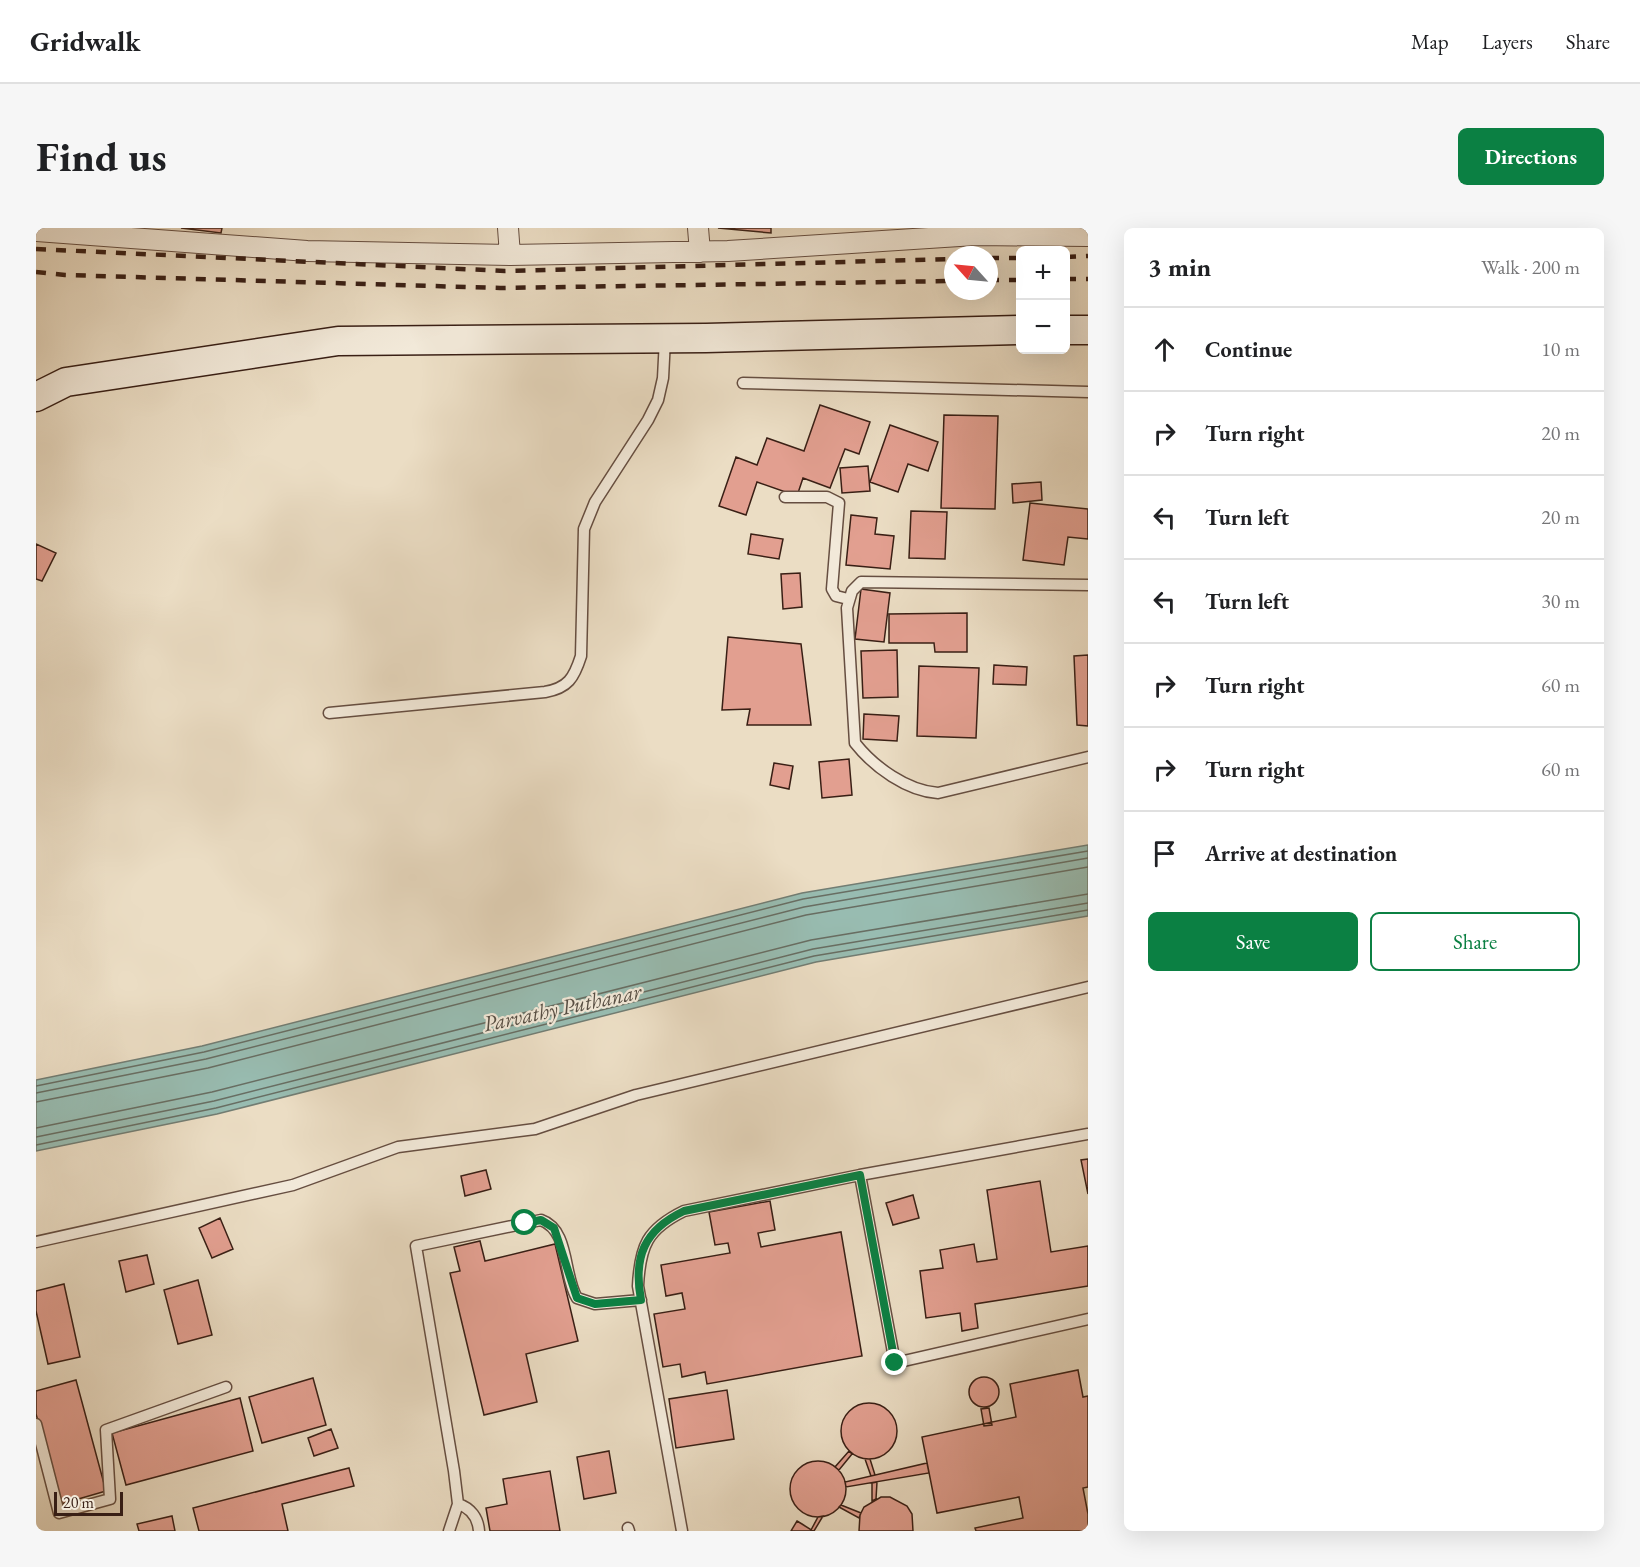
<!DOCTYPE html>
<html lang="en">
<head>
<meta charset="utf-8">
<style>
	:root { --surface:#fff; --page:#f6f6f6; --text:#202124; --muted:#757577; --line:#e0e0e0; --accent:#0b8043 }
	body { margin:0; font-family:"EB Garamond",serif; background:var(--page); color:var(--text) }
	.controls { position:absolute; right:18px; top:18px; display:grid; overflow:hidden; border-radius:9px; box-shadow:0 6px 24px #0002 }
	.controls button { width:54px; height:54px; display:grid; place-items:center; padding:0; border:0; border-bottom:2px solid var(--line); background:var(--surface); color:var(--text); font:30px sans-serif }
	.compass { position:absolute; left:908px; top:18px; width:54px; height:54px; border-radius:50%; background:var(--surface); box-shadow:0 6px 24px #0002; rotate:297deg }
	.scale { position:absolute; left:18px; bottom:15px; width:69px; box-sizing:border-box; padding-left:6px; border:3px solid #391f15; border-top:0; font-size:16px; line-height:21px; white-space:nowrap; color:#391f15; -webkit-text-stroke:4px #f2e9d9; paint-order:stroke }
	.stop { position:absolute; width:18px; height:18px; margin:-14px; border:4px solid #0b8043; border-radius:50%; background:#fff }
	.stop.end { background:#0b8043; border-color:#fff; box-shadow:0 2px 6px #0008 }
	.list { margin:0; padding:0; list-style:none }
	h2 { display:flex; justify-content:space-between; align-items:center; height:78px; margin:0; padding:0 24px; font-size:26px }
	h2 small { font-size:20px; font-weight:400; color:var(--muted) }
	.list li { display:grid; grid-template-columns:39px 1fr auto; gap:18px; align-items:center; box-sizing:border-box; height:84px; padding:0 24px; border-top:2px solid var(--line) }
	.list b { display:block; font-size:22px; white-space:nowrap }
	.list em { font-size:20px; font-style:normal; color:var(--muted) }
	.actions { display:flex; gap:12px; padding:18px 24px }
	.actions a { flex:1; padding:14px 0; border:2px solid var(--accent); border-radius:9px; text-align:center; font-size:21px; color:var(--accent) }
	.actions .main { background:var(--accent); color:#fff }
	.icon { flex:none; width:33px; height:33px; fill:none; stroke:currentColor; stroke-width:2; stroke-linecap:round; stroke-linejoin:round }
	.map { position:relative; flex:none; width:1052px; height:1303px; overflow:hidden; border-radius:9px }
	header { display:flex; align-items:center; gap:36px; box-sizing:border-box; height:84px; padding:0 30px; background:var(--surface); border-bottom:2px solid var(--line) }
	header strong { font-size:28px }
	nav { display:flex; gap:33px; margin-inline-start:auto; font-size:21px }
	.intro { display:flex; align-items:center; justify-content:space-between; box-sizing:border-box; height:144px; padding:0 36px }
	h1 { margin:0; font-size:42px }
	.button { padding:15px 27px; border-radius:9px; background:var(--accent); color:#fff; font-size:21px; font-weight:700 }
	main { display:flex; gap:36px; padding:0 36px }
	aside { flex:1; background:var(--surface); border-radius:9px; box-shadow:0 6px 24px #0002 }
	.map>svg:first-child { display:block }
</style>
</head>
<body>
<header>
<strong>Gridwalk</strong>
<nav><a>Map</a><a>Layers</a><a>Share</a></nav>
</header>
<div class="intro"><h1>Find us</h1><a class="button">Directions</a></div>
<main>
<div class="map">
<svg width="1052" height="1303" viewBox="0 0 1052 1303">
	<rect width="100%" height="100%" fill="#ebddc4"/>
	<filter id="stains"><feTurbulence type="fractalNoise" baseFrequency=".00333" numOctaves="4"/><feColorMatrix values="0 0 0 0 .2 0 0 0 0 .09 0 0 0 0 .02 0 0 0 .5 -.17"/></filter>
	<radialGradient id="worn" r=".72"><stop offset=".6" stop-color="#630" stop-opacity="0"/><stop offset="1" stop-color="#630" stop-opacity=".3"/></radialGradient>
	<!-- water -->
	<path fill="#98bcb1" stroke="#727d73" stroke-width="1.5" d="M1052,617v71l-272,46 -599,152 -181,37v-71l166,-34 600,-153z"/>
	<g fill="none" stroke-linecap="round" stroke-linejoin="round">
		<!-- shore -->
		<path stroke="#686e63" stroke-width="1.5" d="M0,858l168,-34 599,-153 285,-48
			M0,865l170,-34 598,-152 284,-49
			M0,874l172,-34 598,-153 282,-48
			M0,900l176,-36 599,-152 277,-46
			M0,909l178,-36 599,-152 275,-46
			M0,917l180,-37 598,-152 274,-46"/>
	</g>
	<!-- building -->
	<path fill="#e29f90" stroke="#391f15" stroke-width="1.5" d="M145,0h41l-1,5z
		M682,0h53v5z
		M784,177l50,17 -11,32 -14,-5 -15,39 -27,-10 -6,18 -40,-14 -11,33 -27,-9 17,-49 21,8 10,-27 37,13z
		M908,187l54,1 -3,93 -54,-1z
		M854,197l48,17 -10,29 -20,-7 -10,28 -28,-10z
		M832,238l2,25 -28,2 -2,-25z
		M1005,254l1,18 -29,3 -1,-19z
		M994,275l58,6v30l-20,-2 -4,28 -41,-5z
		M875,283l36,1 -2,47 -36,-1z
		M815,287l26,3 -2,16 19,2 -4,33 -44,-4z
		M715,306l32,5 -4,20 -31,-5z
		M0,316l20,9 -14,28 -6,-2z
		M764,345l2,34 -19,2 -2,-35z
		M825,361l29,4 -6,49 -29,-3z
		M931,385v39h-32l-1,-9h-45v-29z
		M692,409l73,7 10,81h-64l3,-16 -28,1z
		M861,422l1,47 -35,1 -2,-47z
		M1052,427v71l-11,-1 -3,-69z
		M958,437l33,2 -1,18 -33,-1z
		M883,438l60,2 -3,70 -59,-2z
		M828,486l35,2 -2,25 -34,-2z
		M813,531l3,36 -30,3 -3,-36z
		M738,535l19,3 -4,23 -19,-4z
		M1052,931v35l-7,-34z
		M450,942l5,19 -26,7 -4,-20z
		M1004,953l11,71 37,-6v40l-113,18 3,24 -16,3 -2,-18 -34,5 -6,-47 23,-3 -3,-18 34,-6 3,18 20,-3 -10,-69z
		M877,967l6,23 -26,7 -7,-22z
		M734,973l5,29 -17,3 3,14 80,-15 21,124 -155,28 -2,-12 -23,5 -2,-13 -17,3 -9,-53 31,-5 -3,-16 -16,3 -5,-31 69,-12 -2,-10 -13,2 -6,-33z
		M184,990l13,31 -21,9 -13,-30z
		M444,1013l5,20 70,-17 23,97 -52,13 11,48 -53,13 -34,-142 10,-2 -6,-24z
		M111,1027l7,29 -28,8 -7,-31z
		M162,1052l14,55 -34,9 -14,-54z
		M28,1056l16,73 -32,7 -12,-53v-20z
		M1042,1142l5,27 5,-1v91l-5,1 5,26v17h-112l-1,-3 48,-10 -4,-21 -82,16 -15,-76 94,-20 -6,-33z
		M933 1164a15 15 0 1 1 30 0a15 15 0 1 1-30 0Z
		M277,1150l13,47 -64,18 -13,-46z
		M40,1152l30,111 -45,13 -25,-90v-23z
		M691,1162l7,49 -58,9 -7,-49z
		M204,1170l13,53 -127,34 -14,-52z
		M805 1203a28 28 0 1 1 56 0a28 28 0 1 1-56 0Z
		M953,1180l3,17 -8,1 -3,-17z
		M295,1201l7,19 -24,8 -6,-18z
		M573,1223l7,42 -32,6 -7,-42z
		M813,1223l3,3 -13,16 -4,-3z
		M829,1231h5l5,16 -4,1z
		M754 1261a28 28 0 1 1 56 0a28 28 0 1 1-56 0Z
		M891,1235l2,10 -83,14 -1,-5z
		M313,1240l5,18 -72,18 6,27h-89l-6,-23z
		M514,1243l10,60h-70l-4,-23 21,-4 -4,-25z
		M841,1254l-1,17 -4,2v-18z
		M845,1269h9l17,9 5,8 1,17h-54l1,-16 4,-8z
		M805,1277l20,8 -2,5 -20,-11z
		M136,1288l3,15h-36l-2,-7z
		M787,1288l-9,15 -3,-1 7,-13z
		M761,1293l5,3 11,7h-22z"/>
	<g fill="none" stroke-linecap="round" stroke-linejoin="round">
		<!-- lane casing -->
		<g stroke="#664e41" stroke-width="13">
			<path id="lane" d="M707,155l345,9
				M749,269h42l12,6 -7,86 4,7 12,3
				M1052,357l-227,-3 -9,9 -5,17 8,135c19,24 52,48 83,50l150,-36
				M293,485l216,-21c23,-4 29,-14 36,-36l3,-127 11,-27 53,-82 10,-20 5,-22 2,-39
				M824,947l35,188 193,-44
				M0,1014l257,-57 105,-38 137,-18 101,-34 452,-108
				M0,1196l23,89 51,-14 -4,-69 120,-43
				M422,1276c13,4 20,14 21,27
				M592,1300l1,3
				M413,1303l9,-27 -4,-33 -38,-225 125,-26c29,10 22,56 36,78l18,6 46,-4
				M646,1303l-44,-245c2,-40 9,-57 46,-75l176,-36 228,-41"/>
		</g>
		<!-- street casing -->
		<g stroke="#664e41" stroke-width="22">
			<path id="street" d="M472,0l2,27
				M662,0l2,24
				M0,3l271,20 203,4 218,-4 247,-16 113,1"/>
		</g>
		<!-- secondary casing -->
		<g stroke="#391f15" stroke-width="31">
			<path id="secondary" d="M1030,102h22
				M0,169l30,-15 272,-41 368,-3 314,-8"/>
		</g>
		<!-- lane -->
		<use href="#lane" stroke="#f2e9d9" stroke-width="10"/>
		<!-- street -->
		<use href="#street" stroke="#f2e9d9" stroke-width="20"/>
		<!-- secondary -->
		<use href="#secondary" stroke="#f2e9d9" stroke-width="28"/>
		<!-- rail -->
		<path stroke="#391f15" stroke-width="4.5" stroke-dasharray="10 10" stroke-linecap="butt" d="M0,21l469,22 448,-12
			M1030,29l22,-1
			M953,30h31
			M0,44l29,3 435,13 453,-7
			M1030,51h22
			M953,52h31"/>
	</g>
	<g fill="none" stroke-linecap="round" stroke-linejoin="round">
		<!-- route -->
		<path stroke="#0b8043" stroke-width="8" d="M489,995l16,-3 13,8 23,70 18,6 46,-4c-8,-43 3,-70 43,-89l176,-36 35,188"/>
	</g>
	<g text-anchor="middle" stroke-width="4.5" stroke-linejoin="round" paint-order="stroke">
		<!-- water labels -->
		<g font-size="22" font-style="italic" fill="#564e44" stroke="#f2e9d9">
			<text transform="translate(526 779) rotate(-12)" y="8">Parvathy Puthanar</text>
		</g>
	</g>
	<rect width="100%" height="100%" filter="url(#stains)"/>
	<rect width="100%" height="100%" fill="url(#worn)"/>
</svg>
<div class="controls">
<button>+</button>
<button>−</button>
</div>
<svg class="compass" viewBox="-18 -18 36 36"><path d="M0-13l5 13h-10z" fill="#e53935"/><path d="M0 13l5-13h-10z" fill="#757577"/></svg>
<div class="scale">20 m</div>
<div class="stop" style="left:489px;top:995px"></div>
<div class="stop end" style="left:859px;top:1135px"></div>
</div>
<aside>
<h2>3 min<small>Walk · 200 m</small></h2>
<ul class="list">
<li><svg class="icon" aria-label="ahead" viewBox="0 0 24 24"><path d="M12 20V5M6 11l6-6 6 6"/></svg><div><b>Continue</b></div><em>10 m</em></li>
<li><svg class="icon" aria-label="right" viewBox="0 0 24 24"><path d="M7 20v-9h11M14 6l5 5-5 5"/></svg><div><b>Turn right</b></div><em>20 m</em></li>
<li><svg class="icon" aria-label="left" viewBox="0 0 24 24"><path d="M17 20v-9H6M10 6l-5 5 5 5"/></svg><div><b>Turn left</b></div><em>20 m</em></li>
<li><svg class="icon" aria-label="left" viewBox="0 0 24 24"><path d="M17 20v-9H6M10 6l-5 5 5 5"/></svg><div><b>Turn left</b></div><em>30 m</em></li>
<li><svg class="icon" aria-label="right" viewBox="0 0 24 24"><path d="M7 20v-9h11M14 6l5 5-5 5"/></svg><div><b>Turn right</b></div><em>60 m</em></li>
<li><svg class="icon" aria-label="right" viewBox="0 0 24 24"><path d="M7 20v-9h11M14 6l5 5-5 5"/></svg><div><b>Turn right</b></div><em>60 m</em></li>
<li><svg class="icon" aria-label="arrive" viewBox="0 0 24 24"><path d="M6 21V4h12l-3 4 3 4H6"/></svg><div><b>Arrive at destination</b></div></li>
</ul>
<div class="actions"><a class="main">Save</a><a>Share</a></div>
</aside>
</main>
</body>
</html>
